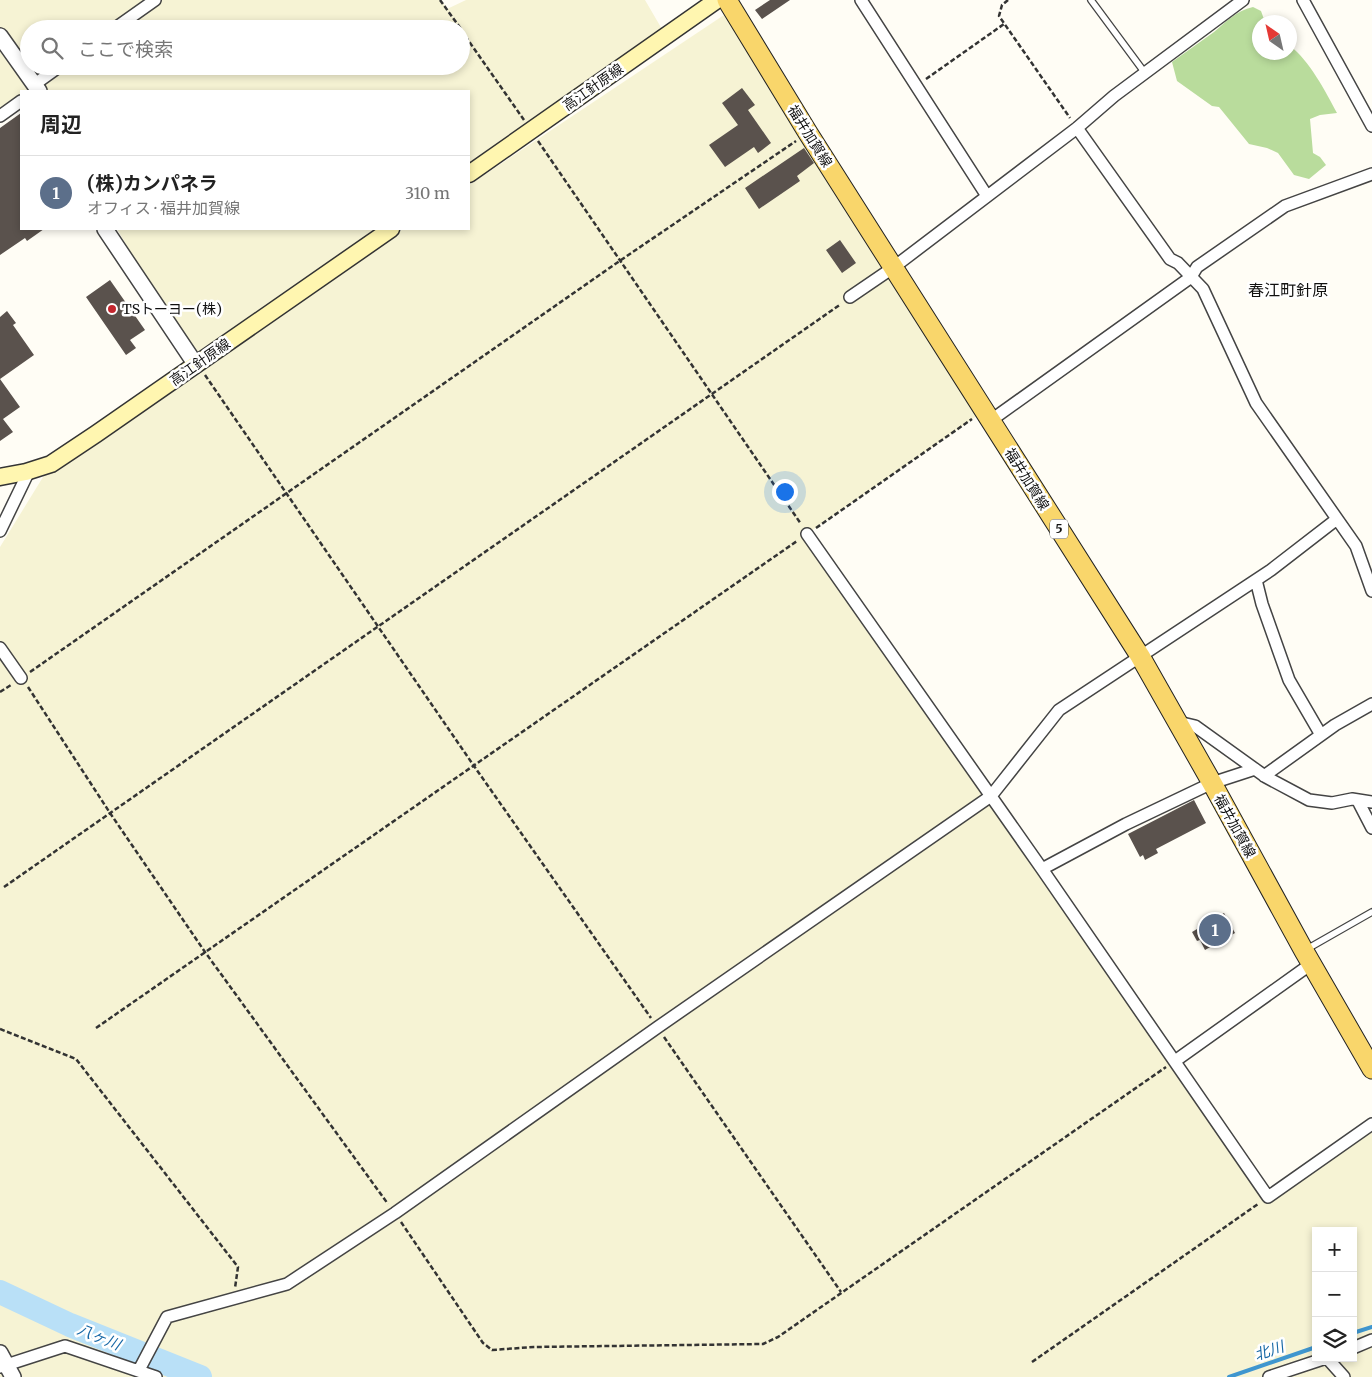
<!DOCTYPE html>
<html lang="ja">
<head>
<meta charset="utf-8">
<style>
	:root { --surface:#fff; --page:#f6f6f6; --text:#222; --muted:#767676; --line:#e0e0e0; --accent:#c4262e }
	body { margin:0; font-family:Merriweather,"Noto Sans JP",serif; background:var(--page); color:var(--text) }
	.controls { position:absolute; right:15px; bottom:15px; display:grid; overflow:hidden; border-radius:0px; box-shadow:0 2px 8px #0003 }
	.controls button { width:45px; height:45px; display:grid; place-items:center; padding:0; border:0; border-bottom:1px solid var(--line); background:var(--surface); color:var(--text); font:25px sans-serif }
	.compass { position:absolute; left:1252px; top:15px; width:45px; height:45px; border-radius:50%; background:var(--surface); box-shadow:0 2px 8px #0003; rotate:326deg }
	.you { position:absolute; left:784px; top:491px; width:18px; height:18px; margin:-12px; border:4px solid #fff; border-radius:50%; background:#1a73e8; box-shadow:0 0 0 8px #1a73e833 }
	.badge { display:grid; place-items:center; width:32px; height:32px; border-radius:50%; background:var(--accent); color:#fff; font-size:16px; font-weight:700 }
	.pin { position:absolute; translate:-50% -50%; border:2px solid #fff; box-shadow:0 1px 5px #0006 }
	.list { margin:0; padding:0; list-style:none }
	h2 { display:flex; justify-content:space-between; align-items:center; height:65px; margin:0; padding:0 20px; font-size:21px }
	h2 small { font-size:16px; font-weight:400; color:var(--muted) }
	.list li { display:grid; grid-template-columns:32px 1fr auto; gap:15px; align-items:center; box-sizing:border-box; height:75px; padding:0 20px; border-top:1px solid var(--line) }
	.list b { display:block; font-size:19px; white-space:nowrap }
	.list p { margin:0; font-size:16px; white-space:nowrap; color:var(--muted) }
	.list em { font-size:16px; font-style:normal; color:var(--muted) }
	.icon { flex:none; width:28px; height:28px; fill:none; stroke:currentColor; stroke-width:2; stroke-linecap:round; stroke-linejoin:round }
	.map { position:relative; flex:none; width:1372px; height:1377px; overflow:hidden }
	.search { position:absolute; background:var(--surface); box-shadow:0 2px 8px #0003; left:20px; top:20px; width:450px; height:55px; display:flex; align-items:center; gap:12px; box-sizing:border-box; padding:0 18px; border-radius:28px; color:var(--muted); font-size:19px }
	.panel { position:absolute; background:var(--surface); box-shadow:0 2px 8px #0003; left:20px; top:90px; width:450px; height:140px; border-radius:0px }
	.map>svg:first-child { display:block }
</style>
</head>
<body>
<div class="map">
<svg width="1372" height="1377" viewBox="0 0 1372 1377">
	<rect width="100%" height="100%" fill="#fffdf5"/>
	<!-- farmland -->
	<path fill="#f6f3d4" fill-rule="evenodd" d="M0,0h441l6,9 19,-9h179l21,36 -197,138v-83h-448v10l-21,15zM29,29h432v37h-432z
		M733,9l251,402 -176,122 460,664 104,-73v253h-1372v-830l51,-83 352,-235h66v-44zM1316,1231h37v127h-37z
		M117,229h274l-195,136z"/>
	<!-- forest -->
	<path fill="#b9dc9c" d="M1253,7l8,4 4,11h-5v30h30v-6c19,14 36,46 47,67l-17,2 -10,4 3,34 7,4 6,8 -17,14 -15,-4 -16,-22 -11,-5 -18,-4 -30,-37 -7,-1 -35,-25 -5,-19c14,-10 28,-20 42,-30 13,-11 22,-21 39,-25z"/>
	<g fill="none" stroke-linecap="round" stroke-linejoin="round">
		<!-- stream -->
		<path stroke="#3f96cf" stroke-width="4" d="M1353,1333l19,-6
			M1229,1377l87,-30"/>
		<!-- river -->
		<path stroke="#b9e0f7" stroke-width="24" d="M0,1292l70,33 130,52"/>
	</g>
	<!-- building -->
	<path fill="#5a524d" d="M770,0h20l-28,19 -7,-9z
		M742,88l13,17 -7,5 23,33 -13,10 -4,-6 -29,20 -16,-22 29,-20 -16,-22z
		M21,113v116h23l-17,12 -2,-3 -25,17v-127z
		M804,148l10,15 -17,13 3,5 -41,28 -14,-21z
		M840,240l16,23 -14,10 -16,-23z
		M110,280l35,50 -15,10 6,8 -10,7 -40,-58z
		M7,311l9,12 -3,2 21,30 -34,24 20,28 -17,12 10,13 -13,9v-124z
		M1194,800l12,23 -50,26 2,4 -13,7 -2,-5 -3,2 -12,-23z
		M1224,913l11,20 -30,17 -5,-10 -3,1 -5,-9z"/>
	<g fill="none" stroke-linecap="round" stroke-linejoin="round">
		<!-- service casing -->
		<g stroke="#444" stroke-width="8">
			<path id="service" d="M1091,0l54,73
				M1307,949l65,-37"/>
		</g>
		<!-- minor casing -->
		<g stroke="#444" stroke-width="14">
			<path id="minor" d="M861,0l126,196
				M1303,0l69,126
				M114,29l41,-29
				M35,84l25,-18
				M0,116l21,-15
				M1077,128l93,131 8,4 25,26 53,114 100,143 16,45
				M850,297l44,-30 183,-139 37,-32 129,-96
				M990,421l197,-141 4,-3 6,-10 88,-61 87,-32
				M0,531l29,-60
				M807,534l235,335 226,328 104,-73
				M1256,580l6,24 27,76 32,55
				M0,648l21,30
				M1178,722l17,4 71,51 43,23 23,3 20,-4 20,3
				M1264,776l71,-51 37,-21
				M1358,801l14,27
				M1042,869l84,-45 86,-41 43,-14
				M1175,1061l136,-97
				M1353,1348l19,-8
				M1327,1358l17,19
				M0,1367l65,-21 91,31
				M139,1370l28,-53 120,-33 108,-71 263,-186 333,-231 68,-86 212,-140 66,-51
				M1269,1377l57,-19"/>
		</g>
		<!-- tertiary casing -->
		<g stroke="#444" stroke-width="18">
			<path id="tertiary" d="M0,36l39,55
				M105,229l91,136
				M0,1353l13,24"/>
		</g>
		<!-- secondary casing -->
		<g stroke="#333" stroke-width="19">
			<path id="secondary" d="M469,174l248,-174
				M0,477l26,-5 25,-8 45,-30 295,-205"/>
		</g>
		<!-- primary casing -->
		<g stroke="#222" stroke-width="21">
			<path id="primary" d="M727,0l81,133 332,523 72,127 92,168 68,118"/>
		</g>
		<!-- path -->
		<path stroke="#333" stroke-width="2.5" stroke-dasharray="5 2.5" stroke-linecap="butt" d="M440,0l21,29
			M1008,0l-6,5 -3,11 71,102
			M461,30l63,90
			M926,79l78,-55
			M538,141l263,383
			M205,375l269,391 177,252
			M816,528l156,-109
			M30,672l591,-412 175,-119
			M28,687l82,126 95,139 183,252
			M0,692l11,-7
			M4,887l837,-583
			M96,1028l701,-487
			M0,1029l76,30 162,208 -3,21
			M664,1037l177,255
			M401,1222l82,121 9,7 42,-3 229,-3 15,-7 388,-270
			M1032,1362l226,-158"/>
		<!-- service -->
		<use href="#service" stroke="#fff" stroke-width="5.5"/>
		<!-- minor -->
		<use href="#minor" stroke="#fff" stroke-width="11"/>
		<!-- tertiary -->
		<use href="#tertiary" stroke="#fff" stroke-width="15"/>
		<!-- secondary -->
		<use href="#secondary" stroke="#fff6b0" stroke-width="16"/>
		<!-- primary -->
		<use href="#primary" stroke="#f9d66b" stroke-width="19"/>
	</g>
	<!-- markers -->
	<circle fill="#c4262e" stroke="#fff" stroke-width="2" cx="112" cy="309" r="5"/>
	<g text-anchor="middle" stroke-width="5" stroke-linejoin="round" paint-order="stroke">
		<!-- shield labels -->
		<rect fill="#fff" stroke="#585858" stroke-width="1" x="1050" y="519.5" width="18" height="19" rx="4"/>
		<g font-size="12" font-weight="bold" fill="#111">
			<text x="1059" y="533">5</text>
		</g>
		<!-- street labels -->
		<g font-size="14" fill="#111" stroke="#fff">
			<text transform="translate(593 87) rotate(-35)" y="5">高江針原線</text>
			<text transform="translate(810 136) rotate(58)" y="5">福井加賀線</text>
			<text transform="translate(200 362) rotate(-35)" y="5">高江針原線</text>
			<text transform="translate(1027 479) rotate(58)" y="5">福井加賀線</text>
			<text transform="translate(1235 826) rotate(61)" y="5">福井加賀線</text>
		</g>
		<!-- poi labels -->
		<g font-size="14" fill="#111" stroke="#fff" text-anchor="start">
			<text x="122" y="314">TSトーヨー(株)</text>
		</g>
		<!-- water labels -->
		<g font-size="15" font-style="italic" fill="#1768a6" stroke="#fff">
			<text transform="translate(99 1337) rotate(22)" y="5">八ヶ川</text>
			<text transform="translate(1269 1351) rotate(-19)" y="5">北川</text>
		</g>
		<!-- quarter labels -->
		<g font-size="16" fill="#111" stroke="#fff">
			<text x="1288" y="296">春江町針原</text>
		</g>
	</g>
</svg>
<div class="controls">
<button>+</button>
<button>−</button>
<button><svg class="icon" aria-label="layers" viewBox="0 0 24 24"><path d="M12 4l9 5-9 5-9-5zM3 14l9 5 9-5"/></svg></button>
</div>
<svg class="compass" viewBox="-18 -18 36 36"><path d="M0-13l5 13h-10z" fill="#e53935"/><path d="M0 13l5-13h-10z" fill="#767676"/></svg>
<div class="you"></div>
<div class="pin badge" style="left:1215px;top:930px;background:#5c6f8a">1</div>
<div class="search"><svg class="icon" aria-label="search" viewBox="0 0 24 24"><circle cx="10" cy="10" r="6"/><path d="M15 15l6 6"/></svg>ここで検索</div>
<section class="panel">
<h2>周辺<small></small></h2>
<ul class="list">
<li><span class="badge" style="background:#5c6f8a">1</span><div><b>(株)カンパネラ</b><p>オフィス · 福井加賀線</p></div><em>310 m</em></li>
</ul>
</section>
</div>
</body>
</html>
